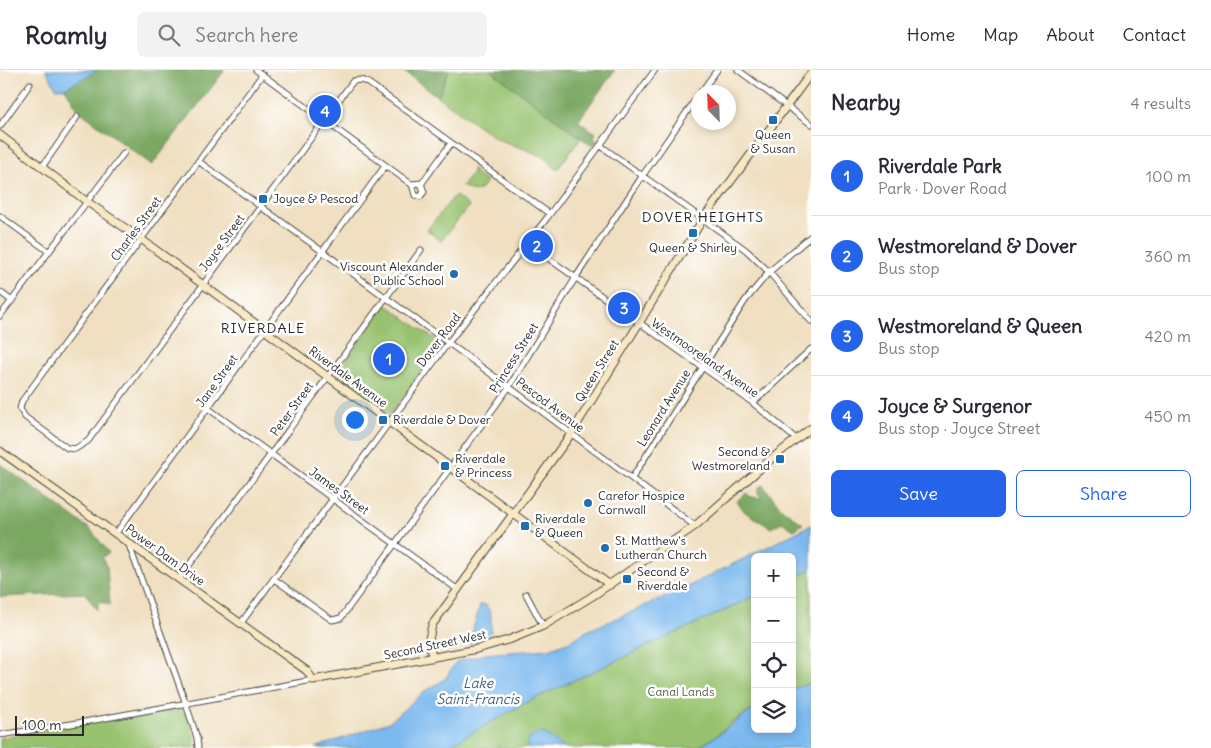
<!DOCTYPE html>
<html lang="en">
<head>
<meta charset="utf-8">
<style>
	:root { --surface:#fff; --page:#f2f2f3; --text:#2b2b33; --muted:#7c7c81; --line:#e1e1e2; --accent:#2563eb }
	body { margin:0; font-family:Delius,sans-serif; background:var(--page); color:var(--text) }
	.controls { position:absolute; right:15px; bottom:15px; display:grid; overflow:hidden; border-radius:8px; box-shadow:0 2px 8px #0003 }
	.controls button { width:45px; height:45px; display:grid; place-items:center; padding:0; border:0; border-bottom:1px solid var(--line); background:var(--surface); color:var(--text); font:25px sans-serif }
	.compass { position:absolute; left:691px; top:15px; width:45px; height:45px; border-radius:50%; background:var(--surface); box-shadow:0 2px 8px #0003; rotate:337deg }
	.scale { position:absolute; left:15px; bottom:12px; width:69px; box-sizing:border-box; padding-left:5px; border:2px solid #2b2b2b; border-top:0; font-size:14px; line-height:18px; white-space:nowrap; color:#2b2b2b; -webkit-text-stroke:4px #fff; paint-order:stroke }
	.you { position:absolute; left:354px; top:349px; width:18px; height:18px; margin:-12px; border:4px solid #fff; border-radius:50%; background:#1a73e8; box-shadow:0 0 0 8px #1a73e833 }
	.badge { display:grid; place-items:center; width:32px; height:32px; border-radius:50%; background:var(--accent); color:#fff; font-size:16px; font-weight:700 }
	.pin { position:absolute; translate:-50% -50%; border:2px solid #fff; box-shadow:0 1px 5px #0006 }
	.list { margin:0; padding:0; list-style:none }
	h2 { display:flex; justify-content:space-between; align-items:center; height:65px; margin:0; padding:0 20px; font-size:21px }
	h2 small { font-size:16px; font-weight:400; color:var(--muted) }
	.list li { display:grid; grid-template-columns:32px 1fr auto; gap:15px; align-items:center; box-sizing:border-box; height:80px; padding:0 20px; border-top:1px solid var(--line) }
	.list b { display:block; font-size:19px; white-space:nowrap }
	.list p { margin:0; font-size:16px; white-space:nowrap; color:var(--muted) }
	.list em { font-size:16px; font-style:normal; color:var(--muted) }
	.actions { display:flex; gap:10px; padding:15px 20px }
	.actions a { flex:1; padding:11px 0; border:1px solid var(--accent); border-radius:8px; text-align:center; font-size:18px; color:var(--accent) }
	.actions .main { background:var(--accent); color:#fff }
	.icon { flex:none; width:28px; height:28px; fill:none; stroke:currentColor; stroke-width:2; stroke-linecap:round; stroke-linejoin:round }
	.map { position:relative; flex:none; width:811px; height:678px; overflow:hidden }
	header { display:flex; align-items:center; gap:30px; box-sizing:border-box; height:70px; padding:0 25px; background:var(--surface); border-bottom:1px solid var(--line) }
	header strong { font-size:24px }
	nav { display:flex; gap:28px; margin-inline-start:auto; font-size:18px }
	.search { width:350px; height:45px; background:var(--page); display:flex; align-items:center; gap:12px; box-sizing:border-box; padding:0 18px; border-radius:8px; color:var(--muted); font-size:19px }
	main { display:flex }
	aside { flex:1; background:var(--surface) }
	.map>svg:first-child { display:block }
</style>
</head>
<body>
<header>
<strong>Roamly</strong>
<div class="search"><svg class="icon" aria-label="search" viewBox="0 0 24 24"><circle cx="10" cy="10" r="6"/><path d="M15 15l6 6"/></svg>Search here</div>
<nav><a>Home</a><a>Map</a><a>About</a><a>Contact</a></nav>
</header>
<main>
<div class="map">
<svg width="811" height="678" viewBox="0 0 811 678">
	<rect width="100%" height="100%" fill="#fff"/>
	<filter id="ink" filterUnits="userSpaceOnUse"><feTurbulence type="fractalNoise" baseFrequency=".02" numOctaves="2"/><feDisplacementMap in="SourceGraphic" scale="10" xChannelSelector="R" yChannelSelector="G"/><feConvolveMatrix kernelMatrix="1 2 1 2 8 2 1 2 1" color-interpolation-filters="sRGB"/></filter>
	<filter id="wash" filterUnits="userSpaceOnUse"><feTurbulence type="fractalNoise" baseFrequency=".0096" numOctaves="4" result="noise"/><feDisplacementMap in="SourceGraphic" scale="20" xChannelSelector="R" yChannelSelector="G"/><feGaussianBlur stdDeviation="1.12" result="paint"/><feColorMatrix in="noise" values="0 0 0 0 0 0 0 0 0 0 0 0 0 0 0 0 0 1.4 0 .05"/><feComposite in="paint" operator="in"/></filter>
	<g filter="url(#wash)">
		<rect width="100%" height="100%" fill="#f0dfc0"/>
		<!-- green -->
		<path fill="#98c26f" stroke="#62764d" d="M449,0h41l91,68 -24,32 -14,-14 -46,-17 -59,-42z
			M472,99h2v4l12,9 -5,7 -7,3 -12,-6 10,-12z
			M455,125l14,11 -28,35 -14,-11z
			M385,234l58,41 -54,70 -52,-41z
			M811,499v114l-19,6v-111z
			M755,526v113l-24,14 -15,13 -19,12h-132l-22,-15c-10,2 -15,4 -16,15h-82l80,-45z
			M179,639c11,2 16,29 16,39h-195v-10z"/>
		<!-- forest -->
		<path fill="#7aa862" stroke="#526a46" d="M98,0h127l-73,95 -74,-55 -13,-22z
			M402,0h47l-11,27z
			M490,0h125l-37,51 18,12 -2,3 3,6 -5,4z
			M0,394l90,65 19,24 -7,4 5,10 3,38 -11,-4 -2,9 -12,-17 -85,4z
			M763,415l17,22 23,17 -9,6 -12,-8 -11,6 -26,-16 -8,-11 9,-8 5,4 11,1 -4,-5v-5z"/>
		<!-- water -->
		<path fill="#7bb9ee" stroke="#53728c" d="M46,0h52l-33,18h-9z
			M811,455v44l-19,9v-21h-37v39l-230,107 -80,45h-130l74,-26 35,-30 21,-13 11,-17 29,-8 64,-5 21,-8 17,-10 94,-41z
			M480,535h6l5,9v18l-8,8 -15,4v-9l4,-2z
			M811,613v65h-114c21,-11 37,-27 58,-39v20h37v-40z
			M543,663l22,15h-38l1,-8 6,-5z"/>
	</g>
	<g filter="url(#ink)">
		<g fill="none" stroke-linecap="round" stroke-linejoin="round">
			<!-- street casing -->
			<g stroke="#494641" stroke-width="7">
				<path id="street" d="M256,0l155,114 11,-1 29,-40
					M738,0l73,54
					M262,5l-240,326 -2,8 5,8 42,31 8,1 13,-8 265,-360 8,-1 6,2 183,132
					M701,22l16,-22
					M0,56l30,-42
					M601,76l145,104 23,22 42,49
					M198,91l311,226 186,139
					M42,97l35,-50
					M412,114l3,11 5,2 4,-5 -3,-9
					M0,146l48,35
					M528,174l225,159 43,36
					M0,222l12,9
					M0,246l124,-163
					M753,333l58,-54
					M209,339l248,180
					M632,408l113,-177 24,-29 42,-36
					M116,463l269,-367
					M129,475l57,159 11,34 1,10
					M179,509l242,-329
					M274,509l58,41 9,-2 168,-231 67,-110 67,-102 55,-79
					M526,524l17,32
					M241,553l207,-280 99,-125 108,-148
					M0,665l84,-13 229,-42"/>
			</g>
			<!-- secondary casing -->
			<g stroke="#494641" stroke-width="9">
				<path id="secondary" d="M0,65l86,66 55,38 469,346
					M0,381l307,220 6,9 164,-31 34,-10 32,-13 48,-29 104,-71 76,-67 40,-31
					M432,588l-3,-19 3,-14 139,-191 132,-215 108,-146"/>
			</g>
			<!-- street -->
			<use href="#street" stroke="#fff" stroke-width="5"/>
			<!-- secondary -->
			<use href="#secondary" stroke="#f8e8c3" stroke-width="7"/>
		</g>
	</g>
	<!-- markers -->
	<g fill="#1f6fb2" stroke="#fff" stroke-width="2">
		<rect x="768" y="45" width="10" height="10" rx="2.5"/>
		<rect x="258" y="124" width="10" height="10" rx="2.5"/>
		<rect x="688" y="158" width="10" height="10" rx="2.5"/>
		<circle cx="454" cy="204" r="5"/>
		<rect x="378" y="345" width="10" height="10" rx="2.5"/>
		<rect x="775" y="384" width="10" height="10" rx="2.5"/>
		<rect x="440" y="391" width="10" height="10" rx="2.5"/>
		<circle cx="588" cy="433" r="5"/>
		<rect x="520" y="451" width="10" height="10" rx="2.5"/>
		<circle cx="605" cy="478" r="5"/>
		<rect x="622" y="504" width="10" height="10" rx="2.5"/>
	</g>
	<g text-anchor="middle" stroke-width="5" stroke-linejoin="round" paint-order="stroke">
		<!-- poi labels -->
		<g font-size="12" fill="#2b2b2b" stroke="#fff" text-anchor="start">
			<text x="773" y="69" text-anchor="middle">Queen<tspan x="773" dy="14">&amp; Susan</tspan></text>
			<text x="273" y="133">Joyce &amp; Pescod</text>
			<text x="693" y="182" text-anchor="middle">Queen &amp; Shirley</text>
			<text x="444" y="201" text-anchor="end">Viscount Alexander<tspan x="444" dy="14">Public School</tspan></text>
			<text x="393" y="354">Riverdale &amp; Dover</text>
			<text x="770" y="386" text-anchor="end">Second &amp;<tspan x="770" dy="14">Westmoreland</tspan></text>
			<text x="455" y="393">Riverdale<tspan x="455" dy="14">&amp; Princess</tspan></text>
			<text x="598" y="430">Carefor Hospice<tspan x="598" dy="14">Cornwall</tspan></text>
			<text x="535" y="453">Riverdale<tspan x="535" dy="14">&amp; Queen</tspan></text>
			<text x="615" y="475">St. Matthew's<tspan x="615" dy="14">Lutheran Church</tspan></text>
			<text x="637" y="506">Second &amp;<tspan x="637" dy="14">Riverdale</tspan></text>
		</g>
		<!-- street labels -->
		<g font-size="12" fill="#2b2b2b" stroke="#fff">
			<text transform="translate(136 159) rotate(-54)" y="4">Charles Street</text>
			<text transform="translate(222 173) rotate(-54)" y="4">Joyce Street</text>
			<text transform="translate(439 270) rotate(-53)" y="4">Dover Road</text>
			<text transform="translate(514 288) rotate(-58)" y="4">Princess Street</text>
			<text transform="translate(705 288) rotate(35)" y="4">Westmooreland Avenue</text>
			<text transform="translate(597 301) rotate(-58)" y="4">Queen Street</text>
			<text transform="translate(348 307) rotate(36)" y="4">Riverdale Avenue</text>
			<text transform="translate(217 311) rotate(-54)" y="4">Jane Street</text>
			<text transform="translate(550 335) rotate(37)" y="4">Pescod Avenue</text>
			<text transform="translate(664 338) rotate(-58)" y="4">Leonard Avenue</text>
			<text transform="translate(292 339) rotate(-54)" y="4">Peter Street</text>
			<text transform="translate(339 421) rotate(36)" y="4">James Street</text>
			<text transform="translate(165 485) rotate(36)" y="4">Power Dam Drive</text>
			<text transform="translate(435 575) rotate(-12)" y="4">Second Street West</text>
		</g>
		<!-- park labels -->
		<g font-size="12" fill="#516043" stroke="#fff">
			<text x="681" y="626">Canal Lands</text>
		</g>
		<!-- neighbourhood labels -->
		<g font-size="14" letter-spacing="1" fill="#2b2b2b" stroke="#fff">
			<text x="703" y="152">DOVER HEIGHTS</text>
			<text x="263" y="263">RIVERDALE</text>
		</g>
		<!-- water labels -->
		<g font-size="14" font-style="italic" fill="#475d6f" stroke="#fff">
			<text x="478" y="618">Lake<tspan x="478" dy="16">Saint-Francis</tspan></text>
		</g>
	</g>
</svg>
<div class="controls">
<button>+</button>
<button>−</button>
<button><svg class="icon" aria-label="locate" viewBox="0 0 24 24"><circle cx="12" cy="12" r="6"/><path d="M12 2v4M12 18v4M2 12h4M18 12h4"/></svg></button>
<button><svg class="icon" aria-label="layers" viewBox="0 0 24 24"><path d="M12 4l9 5-9 5-9-5zM3 14l9 5 9-5"/></svg></button>
</div>
<svg class="compass" viewBox="-18 -18 36 36"><path d="M0-13l5 13h-10z" fill="#e53935"/><path d="M0 13l5-13h-10z" fill="#7c7c81"/></svg>
<div class="scale">100 m</div>
<div class="you"></div>
<div class="pin badge" style="left:389px;top:289px">1</div>
<div class="pin badge" style="left:537px;top:176px">2</div>
<div class="pin badge" style="left:624px;top:238px">3</div>
<div class="pin badge" style="left:325px;top:41px">4</div>
</div>
<aside>
<h2>Nearby<small>4 results</small></h2>
<ul class="list">
<li><span class="badge">1</span><div><b>Riverdale Park</b><p>Park · Dover Road</p></div><em>100 m</em></li>
<li><span class="badge">2</span><div><b>Westmoreland &amp; Dover</b><p>Bus stop</p></div><em>360 m</em></li>
<li><span class="badge">3</span><div><b>Westmoreland &amp; Queen</b><p>Bus stop</p></div><em>420 m</em></li>
<li><span class="badge">4</span><div><b>Joyce &amp; Surgenor</b><p>Bus stop · Joyce Street</p></div><em>450 m</em></li>
</ul>
<div class="actions"><a class="main">Save</a><a>Share</a></div>
</aside>
</main>
</body>
</html>
